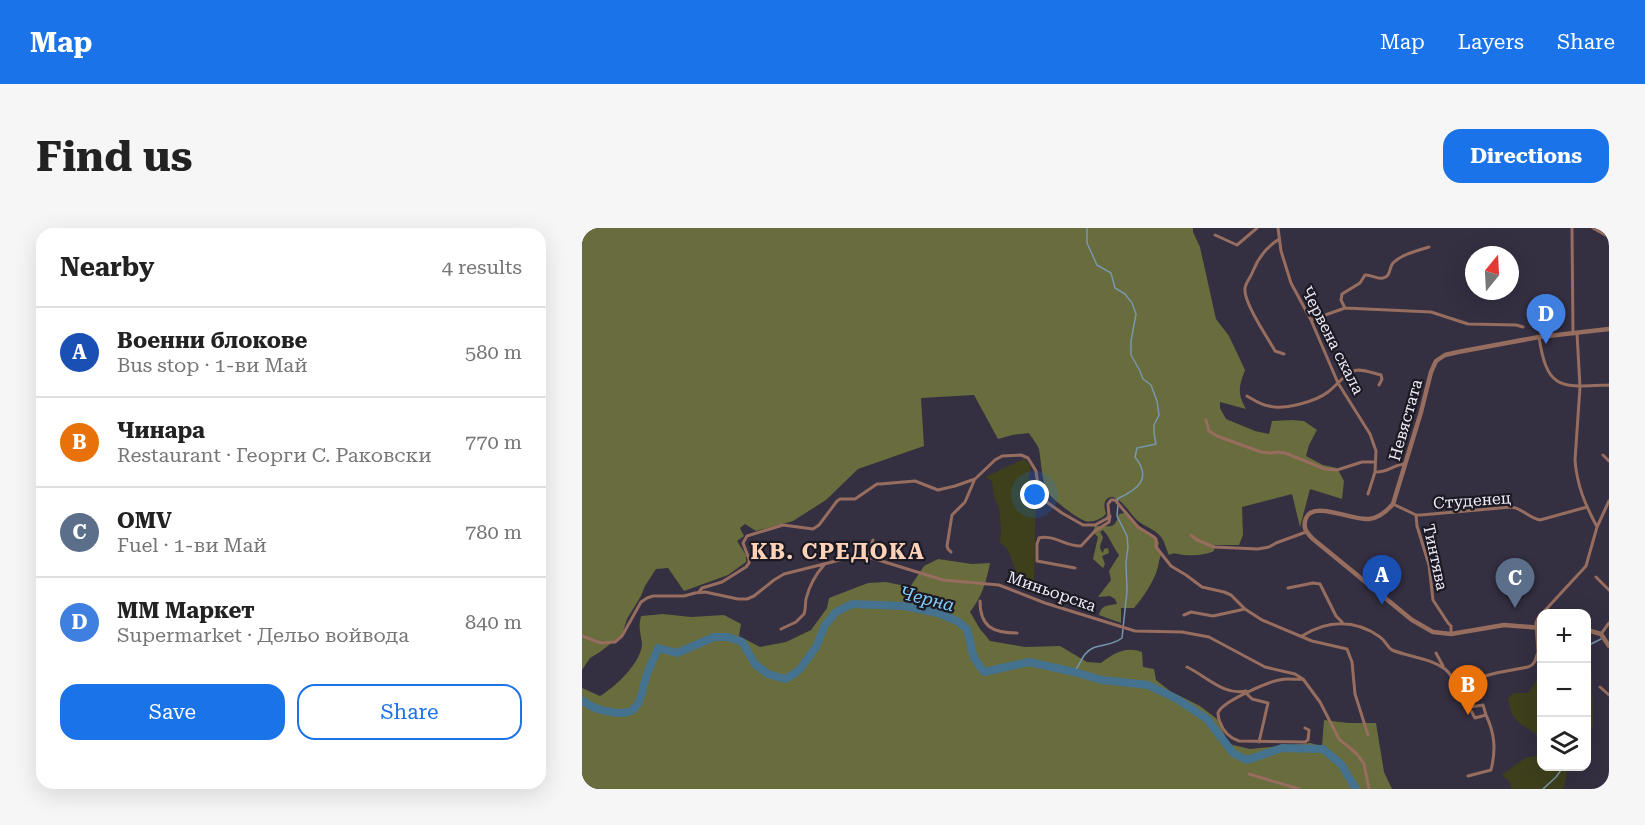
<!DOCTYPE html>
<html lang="en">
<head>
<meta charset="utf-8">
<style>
	:root { --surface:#fff; --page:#f6f6f6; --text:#222; --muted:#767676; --line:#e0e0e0; --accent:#1a73e8 }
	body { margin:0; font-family:"Roboto Serif",serif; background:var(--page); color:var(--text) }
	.controls { position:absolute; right:18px; bottom:18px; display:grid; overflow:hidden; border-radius:12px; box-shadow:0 6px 24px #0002 }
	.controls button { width:54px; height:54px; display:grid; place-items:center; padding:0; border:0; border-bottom:2px solid var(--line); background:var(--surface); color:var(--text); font:30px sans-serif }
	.compass { position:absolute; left:883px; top:18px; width:54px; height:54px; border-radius:50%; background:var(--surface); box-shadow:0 6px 24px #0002; rotate:18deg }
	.you { position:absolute; left:453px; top:267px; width:21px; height:21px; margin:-15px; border:4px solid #fff; border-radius:50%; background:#1a73e8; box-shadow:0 0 0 9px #1a73e833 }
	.badge { display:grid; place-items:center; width:39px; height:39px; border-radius:50%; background:var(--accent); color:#fff; font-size:20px; font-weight:700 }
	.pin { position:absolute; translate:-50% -50px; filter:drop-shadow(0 2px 3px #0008) }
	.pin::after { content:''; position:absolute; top:32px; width:21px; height:18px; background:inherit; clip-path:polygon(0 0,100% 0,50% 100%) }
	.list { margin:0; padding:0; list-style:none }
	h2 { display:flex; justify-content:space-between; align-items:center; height:78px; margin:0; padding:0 24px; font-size:26px }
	h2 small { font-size:20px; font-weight:400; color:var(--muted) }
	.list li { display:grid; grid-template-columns:39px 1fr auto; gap:18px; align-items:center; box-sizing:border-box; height:90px; padding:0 24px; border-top:2px solid var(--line) }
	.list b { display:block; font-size:22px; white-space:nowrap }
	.list p { margin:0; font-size:20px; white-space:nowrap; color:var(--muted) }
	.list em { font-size:20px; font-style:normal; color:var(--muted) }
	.actions { display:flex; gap:12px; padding:18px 24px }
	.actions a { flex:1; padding:14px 0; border:2px solid var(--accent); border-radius:18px; text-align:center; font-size:21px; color:var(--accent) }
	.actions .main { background:var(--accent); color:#fff }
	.icon { flex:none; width:33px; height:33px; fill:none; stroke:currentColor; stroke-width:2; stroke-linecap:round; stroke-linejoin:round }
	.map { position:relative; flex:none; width:1027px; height:561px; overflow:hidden; border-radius:18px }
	header { display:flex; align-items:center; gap:36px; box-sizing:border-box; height:84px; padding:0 30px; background:var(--accent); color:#fff }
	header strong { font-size:28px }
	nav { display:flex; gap:33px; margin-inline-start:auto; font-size:21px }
	.intro { display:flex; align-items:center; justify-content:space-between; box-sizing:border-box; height:144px; padding:0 36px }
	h1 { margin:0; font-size:42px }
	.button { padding:15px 27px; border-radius:18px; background:var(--accent); color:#fff; font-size:21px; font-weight:700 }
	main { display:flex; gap:36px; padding:0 36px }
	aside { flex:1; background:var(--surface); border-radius:18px; box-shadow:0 6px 24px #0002 }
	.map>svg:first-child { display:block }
</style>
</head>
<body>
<header>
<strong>Map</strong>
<nav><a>Map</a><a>Layers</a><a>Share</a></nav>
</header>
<div class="intro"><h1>Find us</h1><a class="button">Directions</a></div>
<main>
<aside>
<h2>Nearby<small>4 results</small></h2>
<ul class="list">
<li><span class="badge" style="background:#1a4fb4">A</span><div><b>Военни блокове</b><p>Bus stop · 1-ви Май</p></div><em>580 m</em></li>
<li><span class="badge" style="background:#e8710a">B</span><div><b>Чинара</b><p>Restaurant · Георги С. Раковски</p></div><em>770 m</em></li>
<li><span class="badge" style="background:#5c6f8a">C</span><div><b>OMV</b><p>Fuel · 1-ви Май</p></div><em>780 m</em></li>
<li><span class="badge" style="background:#3f7fe0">D</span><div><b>ММ Маркет</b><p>Supermarket · Дельо войвода</p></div><em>840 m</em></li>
</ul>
<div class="actions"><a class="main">Save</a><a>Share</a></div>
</aside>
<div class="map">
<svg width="1027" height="561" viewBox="0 0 1027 561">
	<rect width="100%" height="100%" fill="#342f41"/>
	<!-- green -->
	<path fill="#3e401c" d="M442,231l7,7 -3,12 8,9 -2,101 -12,-1 -14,-37 -8,-8 1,-13 -2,-21 -5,-11 -2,-16 -7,-4z
		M1005,442l5,4 1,52 -3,4 -3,1z
		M959,447v64c-17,-17 -29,-12 -33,-41l6,-5h14z
		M959,527l1,11 26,1 -4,20 -2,2h-51c0,-8 -4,-10 -9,-14l23,-17z"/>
	<!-- forest -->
	<path fill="#696c3c" d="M0,0h611v4l7,15 16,72 13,17 16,34c-6,17 -8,23 1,39l-26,-7v6l6,11 29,12 14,3 3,-13 20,-1 12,1 13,9 -8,15 -3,11 17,9 14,3 7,13 -2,18 -32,-10 -10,38 -8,-33 -50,13 1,28 -4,10h-24l-1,6c-8,4 -21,5 -30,4 -7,-1 -9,-3 -15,0 -3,-6 -4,-13 -8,-18 -6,-8 -16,-10 -23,-16 -7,-5 -22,-33 -32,-21 -3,4 -1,10 0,14 -5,5 -13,9 -21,7 -8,-3 -34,-22 -38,-30 -5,-10 -6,-30 -8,-42 -2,-5 -7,-11 -10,-16l-17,2 -14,4 -24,-44 -53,3 3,48 -66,23 -32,31 -33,21 -37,10 -11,-7 -5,4 4,8 -7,5 9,14v7l-18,13 -44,16 -16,-23 -12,1 -11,17 -4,10 -14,23 -5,16 -22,17 -10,6 -8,12z
		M543,285l10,12 22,14 2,4 -1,4 4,6c-4,7 -3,14 -6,20 -4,11 -14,26 -22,35h-13v15l-22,-8c3,-11 9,-9 18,-11l-2,-5 -5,-3 -12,1 13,-17 -2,-9 10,-16c-6,-8 -9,-18 -16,-25l-3,2 3,5c-1,6 -6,10 0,16l1,-4 4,-1 1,5 -7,3 3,8 -2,4 -10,-9 5,-22 -5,-5 2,-6c16,-1 19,5 24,-12z
		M356,331l34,5 18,-1c-4,20 -8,33 -20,49l10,17 10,12 35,6 35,-1 27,16 14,1c13,-10 25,-17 41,-11l1,15 11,2 2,11 14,11 30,15 17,13 12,25 21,5 60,-6 12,3 2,-26 24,3h28l8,49 8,17h-810v-101l18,8c15,-9 40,-32 42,-51 0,-5 -2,-10 -2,-15 -1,-4 0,-9 1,-14l22,-2 28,3 33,-2 17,9 -2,12 21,11 26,-5 25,-12 16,-22 2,-10 39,-15 18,-1 24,5 14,-21z"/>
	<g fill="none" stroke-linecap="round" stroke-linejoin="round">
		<!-- stream -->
		<path stroke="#7797ae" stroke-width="1.5" d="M505,0v15l10,22 14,8 4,15 10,6 7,9 4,11 -5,27v14l9,16 3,8 8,6 6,16 2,14 -5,10v8l2,11 -19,4 -2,9c17,21 4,32 -18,42l1,2
			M1005,418l14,-7
			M492,444c7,-8 8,-19 19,-24 10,-4 20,-3 29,-10l5,-47 -1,-29 2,-15 -1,-11 -10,-20 1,-11
			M1005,477l2,4 -2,6
			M961,561l13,-12 8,-11"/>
		<!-- river -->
		<path stroke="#44728f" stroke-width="8" d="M0,472c11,8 16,10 30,12 30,6 28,-16 35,-38 3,-8 8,-17 11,-26l19,5 37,-16h14l14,5 13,22 13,10 17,5 9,-5 6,-5 16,-22 9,-22 11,-13 16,-8 52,2 34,7 19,8 10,8 7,29 10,14 45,-10 45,10 28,8 46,5 29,14 30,20 26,34 14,7 35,-12 41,1 18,15 15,25"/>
		<!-- minor -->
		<path stroke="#966d5e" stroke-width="3" d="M696,0l3,23 10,32 20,37 27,63 32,51 6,17 -1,21 -7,22
			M990,0l1,106
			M1011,0l16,9
			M633,7l22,10 20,-17
			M697,11c-12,8 -21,19 -26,32 -2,6 -7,11 -8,17 -2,14 23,50 30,63l9,3
			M763,80l-4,-8 1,-6 18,-11 5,-8c6,-1 12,5 18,3 8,-1 6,-11 10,-15 9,-9 24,-12 36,-16
			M729,92l34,-12 86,4 37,12 48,1 7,2
			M995,105l3,54 -5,73c2,26 10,44 22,67
			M957,109c8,54 22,50 70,48
			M665,168c7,4 14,9 22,10 15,4 46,-4 59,-14 8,-6 15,-16 25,-21 9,-3 19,2 28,4l1,4 -3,6
			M624,192l3,11 8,5 44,16 10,1 7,-1 7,1 40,16 12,1 25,-8h13
			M1021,227l6,6
			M793,244c13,1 19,-8 30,-8
			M811,276l23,11h5l90,-8c11,1 18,11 29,13l47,-13
			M834,287l1,11 12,39 4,35 15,23 3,3v7
			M609,307l6,5 17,7 44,2 11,-2 7,-4 30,-11
			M369,324l-3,-3 -1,-3 5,-31 13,-13 9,-21
			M286,329l5,-17
			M493,340l-38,-7v-17l2,-6c14,-4 28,9 42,8l14,-15 14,-9 1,-6
			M1014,349l13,13
			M706,360l25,-5 7,1 16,32 6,6
			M117,364l3,-4 20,-6 24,-15 3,-4v-4l-6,-16 4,-7 36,-11 30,4 6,-4 18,-24 3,-2h15l22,-15h3l35,-3 23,9 17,-4 20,-7 20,-19 7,-4 19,-1 7,3 8,13 3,22 9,10 14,10 21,12h12l11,-6 3,-3 -1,-12 3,-4h4l23,27 16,10 2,2v8l15,19 15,9 16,12 22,5 7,3 14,14 17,11 50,21 35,8 5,13 3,32 13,41
			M398,373c0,26 13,32 37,32
			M602,387l7,-3 22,4 32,-7
			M199,401l15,-7 8,-8c2,-5 1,-10 2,-15 3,-12 10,-25 18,-34
			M1019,406l8,-11
			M0,408l19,7 14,-1 7,-6 19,-34 6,-4 6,-2h31l11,-3 10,-1 33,7h9l7,-3 20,-16 10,-6 68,-17 9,-1 14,3 68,21 56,5 46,18 90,28 47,1 27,5 56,30 30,7 8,5 17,23 19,37 18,15 7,10 5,25
			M720,408c25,-16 53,-17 78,1 6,4 7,10 12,13 17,7 38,8 53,19 9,7 18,28 25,39
			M854,425l7,13
			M605,439c19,9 37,29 59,24
			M721,451c-8,1 -16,-1 -24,1 -11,2 -58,22 -61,33 0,1 1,8 2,9 3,9 10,16 19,19l66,1 3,-2 1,-10 -4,-2
			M874,456l40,-11 32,-6 4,-2 3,-4 3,-9 -2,-29 2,-5 48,-52 11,-39 12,-26
			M1018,459l9,8
			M664,465l6,6 16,4 -9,39
			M901,477l3,10 -11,3 -5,-9v-2z
			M667,546l50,15
			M886,548l23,-6c5,-20 4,-36 -5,-55"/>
		<!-- tertiary -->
		<path stroke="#966d5e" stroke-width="4.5" d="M960,400l-38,-3 -53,9 -18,-2 -21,-12 -99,-81c-6,-6 -11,-11 -7,-21 7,-18 47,3 63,1 10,-1 17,-7 24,-15l28,-92 10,-40 5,-11 9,-6 13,-3 81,-15 70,-8
			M1005,402l14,4 8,12"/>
	</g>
	<g text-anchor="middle" stroke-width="4.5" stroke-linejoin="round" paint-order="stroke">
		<!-- street labels -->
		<g font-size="16" fill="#efecf8" stroke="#1b1921">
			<text transform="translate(751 112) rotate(63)" y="6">Червена скала</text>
			<text transform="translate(823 192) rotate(-74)" y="6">Невястата</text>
			<text transform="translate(890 272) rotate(-4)" y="6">Студенец</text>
			<text transform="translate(854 329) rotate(78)" y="6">Тинтява</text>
			<text transform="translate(470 363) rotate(19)" y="6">Миньорска</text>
		</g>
		<!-- water labels -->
		<g font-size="18" font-style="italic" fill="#83ccfa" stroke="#1b1921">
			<text transform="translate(345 371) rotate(14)" y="6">Черна</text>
		</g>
		<!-- district labels -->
		<g font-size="22" font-weight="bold" letter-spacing="1.5" fill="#fed2b9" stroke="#1b1921">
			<text x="256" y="331">КВ. СРЕДОКА</text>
		</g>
	</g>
</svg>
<div class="controls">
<button>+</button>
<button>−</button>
<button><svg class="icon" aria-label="layers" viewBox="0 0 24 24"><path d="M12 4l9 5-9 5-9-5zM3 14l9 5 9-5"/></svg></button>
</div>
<svg class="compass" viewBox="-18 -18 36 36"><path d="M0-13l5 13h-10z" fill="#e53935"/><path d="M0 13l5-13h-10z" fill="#767676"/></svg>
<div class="you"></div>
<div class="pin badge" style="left:800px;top:377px;background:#1a4fb4">A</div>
<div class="pin badge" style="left:886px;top:487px;background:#e8710a">B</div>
<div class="pin badge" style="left:933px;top:380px;background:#5c6f8a">C</div>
<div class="pin badge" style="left:964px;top:116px;background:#3f7fe0">D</div>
</div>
</main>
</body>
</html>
